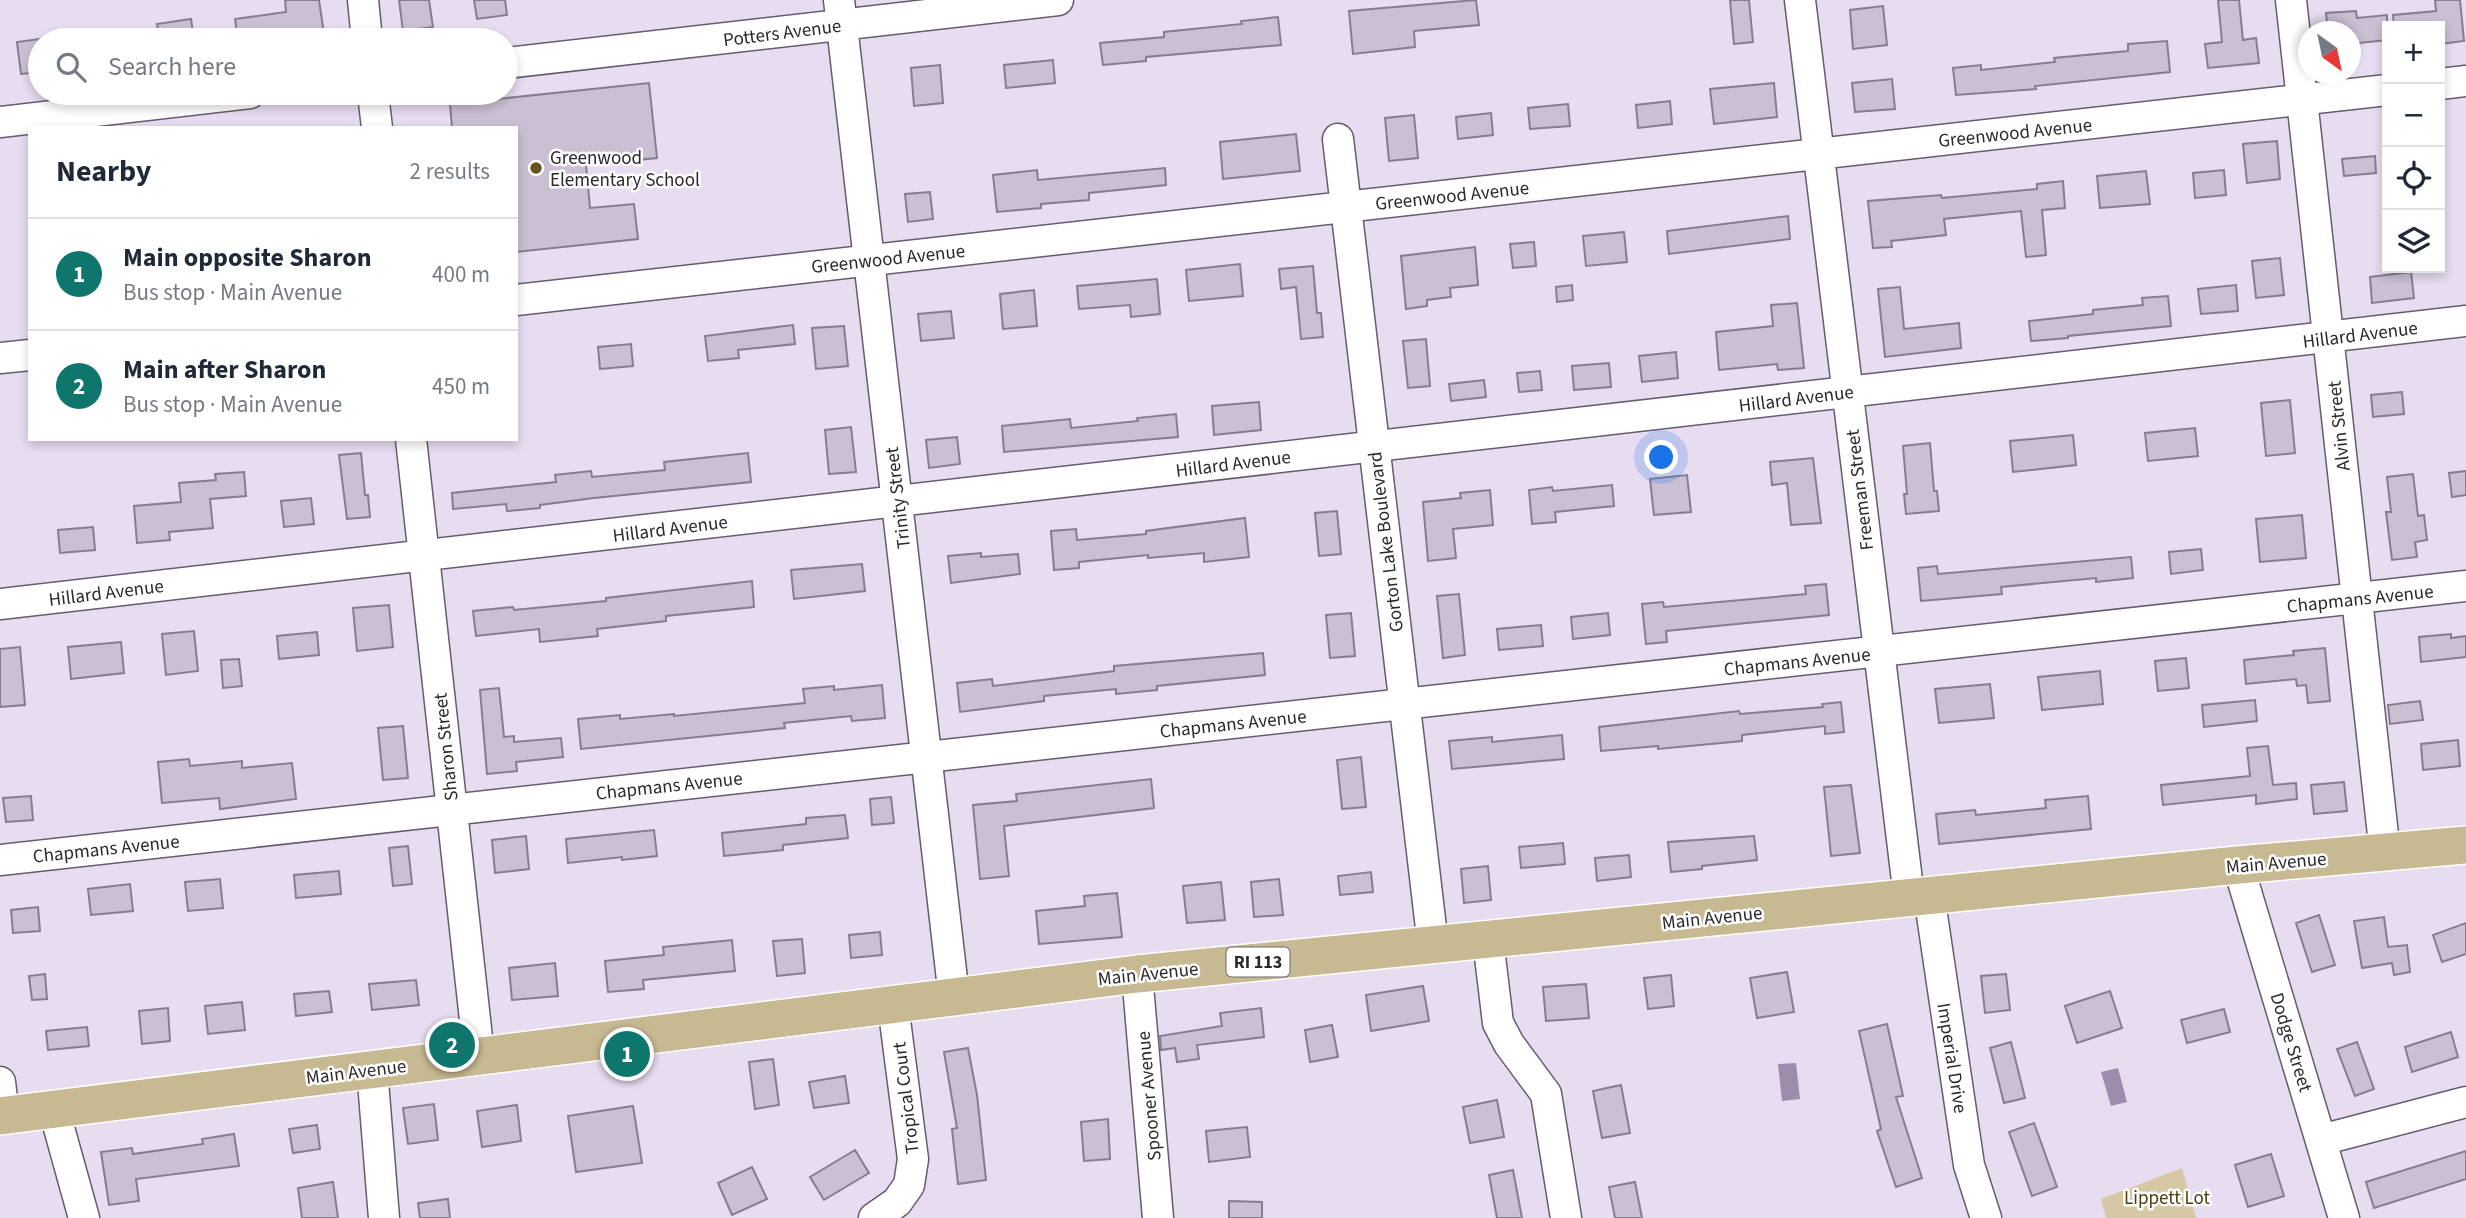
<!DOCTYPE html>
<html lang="en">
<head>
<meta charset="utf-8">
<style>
	:root { --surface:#fff; --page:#f6f6f7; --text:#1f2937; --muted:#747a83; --line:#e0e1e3; --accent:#0f766e }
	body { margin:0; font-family:"Source Sans 3",sans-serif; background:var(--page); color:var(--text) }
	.controls { position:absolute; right:21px; top:21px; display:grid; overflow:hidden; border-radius:0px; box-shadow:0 4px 10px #0003 }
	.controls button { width:63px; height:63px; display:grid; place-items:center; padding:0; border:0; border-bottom:2px solid var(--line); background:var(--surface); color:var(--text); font:35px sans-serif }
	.compass { position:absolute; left:2298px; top:21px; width:63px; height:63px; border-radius:50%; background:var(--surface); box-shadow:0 4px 10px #0003; rotate:147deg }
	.you { position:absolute; left:1662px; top:458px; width:24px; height:24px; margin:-18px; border:5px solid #fff; border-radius:50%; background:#1a73e8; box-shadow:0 0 0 10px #1a73e833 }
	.badge { display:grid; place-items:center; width:46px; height:46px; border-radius:50%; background:var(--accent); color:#fff; font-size:23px; font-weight:700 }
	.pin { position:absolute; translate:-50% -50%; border:4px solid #fff; box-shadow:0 2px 7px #0006 }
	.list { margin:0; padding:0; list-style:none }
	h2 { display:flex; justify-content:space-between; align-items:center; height:91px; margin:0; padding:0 28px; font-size:30px }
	h2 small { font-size:23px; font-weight:400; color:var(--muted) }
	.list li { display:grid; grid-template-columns:46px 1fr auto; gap:21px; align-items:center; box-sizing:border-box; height:112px; padding:0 28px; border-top:2px solid var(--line) }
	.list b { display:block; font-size:26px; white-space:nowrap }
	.list p { margin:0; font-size:23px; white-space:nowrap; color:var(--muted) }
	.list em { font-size:23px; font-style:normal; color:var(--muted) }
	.icon { flex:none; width:38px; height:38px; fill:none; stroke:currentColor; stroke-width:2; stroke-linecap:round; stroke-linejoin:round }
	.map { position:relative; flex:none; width:2466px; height:1218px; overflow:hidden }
	.search { position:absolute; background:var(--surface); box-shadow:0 4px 10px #0003; left:28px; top:28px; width:490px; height:77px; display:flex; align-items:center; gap:18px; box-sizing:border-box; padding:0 24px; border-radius:38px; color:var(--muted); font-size:26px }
	.panel { position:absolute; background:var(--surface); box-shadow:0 4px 10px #0003; left:28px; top:126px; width:490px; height:315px; border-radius:0px }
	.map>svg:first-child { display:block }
</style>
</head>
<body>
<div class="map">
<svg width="2466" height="1218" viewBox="0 0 2466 1218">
	<rect width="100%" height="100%" fill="#e7dcf0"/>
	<!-- green -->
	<path fill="#d6c8a5" d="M2182,1168l14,50h-90l-5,-19z"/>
	<!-- water -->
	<path fill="#9f8bac" d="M1796,1063l4,36 -18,2 -4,-37z
		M2118,1068l9,34 -16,4 -10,-34z"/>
	<!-- building -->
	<path fill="#cbc0d3" stroke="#877d8f" stroke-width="2" d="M285,0h34l5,34 -48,6h-38l-3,-21 51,-7z
		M399,0h30l4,27 -30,4z
		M474,0h31l2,15 -30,4z
		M1476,0l3,25 -65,6 1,16 -62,7 -4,-43z
		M1730,0h19l4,42 -19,2z
		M2218,0h21l4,40 13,-2 3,25 -51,5 -3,-24 17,-2z
		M2435,0h25l4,41 -24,3v-18h-46l-1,-11 43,-4z
		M1883,6l4,39 -34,4 -3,-39z
		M2356,11l1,7 30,-3v25l-37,4v-12h-22l-2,-19z
		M1278,17l3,28 -135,12v4l-43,4 -3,-22 64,-6v-5l78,-8 -1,-3z
		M191,19l3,21h-34l-3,-16z
		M40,39v33l-19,2 -4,-32z
		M2167,41l3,31 -135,14 1,3 -80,6 -3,-27 28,-3v5l74,-8 -1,-4 74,-7v-7z
		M1053,60l2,23 -49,5 -2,-23z
		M940,65l3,38 -29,3 -3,-38z
		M1892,79l3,30 -40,3 -3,-29z
		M649,83l8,75 -71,7 4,43 44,-4 4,35 -122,13v-124h-64l-2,-24z
		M1774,83l3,34 -63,7 -4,-35z
		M1670,101l2,23 -34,4 -2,-23z
		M1568,104l2,22 -40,3 -2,-21z
		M1491,113l2,22 -35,4 -2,-22z
		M1414,115l4,43 -29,3 -4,-43z
		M1296,134l4,37 -77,8 -3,-37z
		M2277,141l3,38 -33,4 -4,-39z
		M2375,156l1,17 -32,3 -2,-17z
		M1165,168l1,17 -77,8v7l-48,4v4l-44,4 -4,-37 44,-5 1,10z
		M2224,170l2,25 -31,3 -2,-25z
		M2146,171l4,33 -50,4 -3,-32z
		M2063,181l2,27 -23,2 4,45 -20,2 -5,-46 -77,8 2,16 -55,6 1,6 -19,1 -5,-47 73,-6 1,3 95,-9v-5z
		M930,192l3,27 -25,3 -3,-28z
		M1788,216l2,23 -121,15 -2,-23z
		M1624,232l3,30 -41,4 -3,-30z
		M1534,242l2,24 -23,2 -3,-24z
		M1475,247l3,38 -28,3 1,9 -24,3v6l-21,3 -5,-53z
		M2280,258l4,37 -28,3 -4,-37z
		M1240,264l3,32 -54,5 -3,-31z
		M1313,266l4,47h4l2,24 -22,2 -5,-52 -15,2 -2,-20z
		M2411,272l3,26 -42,5 -2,-26z
		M1157,279l3,35 -29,3 -1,-12 -51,4 -2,-23z
		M1572,285l1,15 -16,2 -1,-15z
		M2236,285l2,26 -37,3 -3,-25z
		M1900,287l4,42 55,-6 2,25 -76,9 -7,-68z
		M1034,290l3,36 -34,3 -3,-35z
		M2168,296l3,30 -103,10v2l-37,3 -2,-20 64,-7v-4l50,-5 -1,-7z
		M1797,303l7,65 -26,2 -1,-6 -58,6 -3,-38 57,-6 -2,-21z
		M951,311l3,27 -33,3 -3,-27z
		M793,325l2,19 -57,6 1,8 -31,3 -3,-25z
		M844,326l4,40 -32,3 -4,-41z
		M1426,339l4,47 -22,2 -5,-47z
		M631,344l2,22 -33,3 -2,-22z
		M1676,352l2,26 -36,4 -3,-26z
		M1609,363l2,24 -37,3 -2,-24z
		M1540,371l2,19 -23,2 -2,-19z
		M1484,380l2,17 -35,4 -2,-17z
		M2402,392l2,22 -31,3 -2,-22z
		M2290,400l5,53 -29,3 -5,-53z
		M1259,402l2,28 -47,5 -2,-29z
		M1176,414l2,23 -174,15 -2,-26 68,-7 1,9 67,-7 -1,-3z
		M851,427l5,45 -27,2 -4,-44z
		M2195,428l3,28 -50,5 -3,-28z
		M2073,435l3,30 -63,7 -3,-31z
		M957,437l3,27 -31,4 -3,-28z
		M1930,443l4,48h3l2,20 -33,3 -2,-20h3l-4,-48z
		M361,453l4,42h3l2,22 -23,2 -8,-64z
		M748,453l3,29 -157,16 -54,7v3l-33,3 -1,-7 -53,5 -1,-16 104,-11 -1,-7 36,-4 1,6 73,-7 -1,-8z
		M1813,458l8,65 -30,2 -4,-42 -15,2 -2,-23z
		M2466,471v24l-14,2 -3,-24z
		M244,472l2,24 -36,3 3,29 -44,4 1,8 -33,3 -3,-37 47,-4 -2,-19 37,-3 -1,-6z
		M2413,474l5,42 6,-1 3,25 -12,2 2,15 -25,3 -6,-48h5l-4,-35z
		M1687,475l4,37 -37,3 -4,-36z
		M1612,485l2,21 -59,6 1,10 -24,2 -3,-34 23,-3 1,4z
		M1490,490l3,35 -40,4 3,29 -28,3 -5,-59 38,-4 -1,-5z
		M311,498l3,26 -30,3 -3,-26z
		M1337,511l4,43 -22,2 -4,-43z
		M2302,515l4,43 -46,4 -4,-43z
		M1245,518l4,39 -45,5v-9l-56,5v-3l-69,7v6l-25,2 -3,-39 25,-2 1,11 69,-6v-3z
		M93,527l2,23 -35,3 -2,-23z
		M2201,549l2,21 -32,4 -2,-22z
		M981,553v4l37,-3 2,20 -69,9 -3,-27z
		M2131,557l2,21 -37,4v-4l-95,9 1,7 -81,7 -3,-33 19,-2 1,8z
		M862,564l3,27 -71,8 -3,-29z
		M752,581l2,26 -88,9v5l-69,8 1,7 -58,6 -1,-13 -63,7 -3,-25 40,-4 1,3 92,-9v-3z
		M1826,584l3,31 -163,16 1,11 -21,2 -4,-40 21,-2 1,5 142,-13 -1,-8z
		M1459,594l6,61 -22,3 -6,-62z
		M389,605l4,42 -36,4 -4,-43z
		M1351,613l4,43 -25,2 -4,-43z
		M1608,613l2,22 -37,4 -2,-22z
		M1541,625l2,21 -44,4 -2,-21z
		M194,631l4,40 -32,4 -4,-41z
		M317,632l2,23 -40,4 -2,-23z
		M2451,634v4l15,-2v21l-45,5 -2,-25z
		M121,642l3,31 -53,6 -3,-32z
		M20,647l5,58 -25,2v-58z
		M2325,648l5,53 -22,2 -2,-18 -9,1 -1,-7 -50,5 -2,-24 50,-5 -1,-4z
		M1263,653l2,22 -108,11v4l-41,4v-5l-72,7v5l-84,11 -3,-29 35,-4 1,7 121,-15v-5z
		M2186,658l3,30 -31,3 -3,-30z
		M239,659l3,27 -19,2 -2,-28z
		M2100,671l3,33 -61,6 -4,-33z
		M1990,684l4,34 -55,5 -4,-34z
		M882,685l3,33 -33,3 -1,-5 -67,7 1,5 -204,21 -3,-30 42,-4v4l54,-5v2l131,-13 -2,-14 31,-3v4z
		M499,688l5,49 10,-1v6l47,-4 2,19 -47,5 1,9 -30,3 -7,-84z
		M2255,700l2,21 -53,6 -2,-22z
		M2420,701l3,19 -33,4 -2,-19z
		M1841,702l3,30 -19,2v-8l-83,9v6l-84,8v-3l-57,5 -2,-24 140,-16 1,3 83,-7 -1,-3z
		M403,726l5,52 -25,2 -5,-52z
		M1562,735l2,24 -112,10 -3,-28 43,-4v5z
		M2458,740l2,26 -37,4 -2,-26z
		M2268,746l5,39 23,-2 1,16 -41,5v-9l-93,10 -2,-20 89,-9 -3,-28z
		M1361,757l5,50 -24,2 -5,-49z
		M189,759l1,7 52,-5v7l50,-5 4,36 -76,10 -1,-11 -57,5 -4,-41z
		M1151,779l3,29 -150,18 5,50 -29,3 -7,-74 44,-4 -1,-7z
		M2344,782l3,29 -33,3 -3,-29z
		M1851,785l9,68 -29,3 -7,-69z
		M31,796l2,24 -27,2 -3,-24z
		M2088,796l3,33 -152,15 -3,-30 39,-4 1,5 70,-7 -1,-8z
		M891,797l3,26 -22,2 -2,-26z
		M845,815l3,23 -65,7v5l-59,6 -2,-23 84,-9v-6z
		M654,830l3,26 -35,4v-3l-54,6 -2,-24z
		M526,836l3,33 -34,4 -3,-33z
		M1754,836l3,24 -55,6v3l-31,3 -3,-30z
		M1563,843l2,21 -44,4 -2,-21z
		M408,846l4,38 -19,2 -4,-38z
		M1629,855l2,22 -34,4 -2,-23z
		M1488,866l3,34 -27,3 -3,-34z
		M339,871l2,23 -45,4 -2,-23z
		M1371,872l2,20 -33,3 -2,-19z
		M220,879l3,29 -35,3 -3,-29z
		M1279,879l4,36 -29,2 -3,-35z
		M1221,882l4,38 -38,3 -4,-37z
		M130,884l3,27 -42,4 -3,-26z
		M1117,893l5,44 -83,7 -3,-33 49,-5 -1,-10z
		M38,907l2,24 -27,2 -2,-23z
		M2319,915l16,50 -23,7 -16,-49z
		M2384,917l4,30 19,-2 3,27 -16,3 -2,-12 -30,5 -8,-47z
		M2466,923v31l-24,8 -9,-27z
		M880,932l2,23 -31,3 -2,-23z
		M802,939l3,34 -28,3 -4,-35z
		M732,940l3,31 -92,9 1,9 -36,3 -3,-31 59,-6 -1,-8z
		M555,963l3,33 -46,4 -3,-32z
		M1787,972l7,40 -37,6 -7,-40z
		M45,974l2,25 -15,1 -3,-24z
		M2006,974l4,36 -25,3 -4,-37z
		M1671,975l3,31 -26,3 -4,-31z
		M416,980l3,25 -47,5 -3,-26z
		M1586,984l3,34 -43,3 -3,-34z
		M1423,986l6,35 -58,10 -5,-36z
		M329,991l3,21 -36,4 -2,-22z
		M2110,991l12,37 -45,15 -12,-37z
		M242,1002l3,28 -37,4 -3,-28z
		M168,1008l2,33 -28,3 -3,-33z
		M1261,1008l3,29 -67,8 2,14 -22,3 -2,-14 -14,2 -1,-14 62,-10 -2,-13z
		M2224,1009l6,23 -43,11 -6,-23z
		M1887,1024l16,72 -7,1 26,81 -26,9 -19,-56 4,-2 -22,-98z
		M1332,1025l6,32 -28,5 -5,-32z
		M87,1027l2,19 -41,4 -2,-19z
		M2451,1032l7,25 -46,15 -7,-25z
		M2011,1042l14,56 -21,5 -14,-55z
		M2357,1042l17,47 -19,7 -18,-47z
		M968,1048l9,47 9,85 -28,4 -6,-55 5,-1 -13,-76z
		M773,1059l6,46 -24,4 -6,-47z
		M845,1076l4,27 -35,5 -5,-26z
		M1621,1085l9,48 -28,5 -9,-47z
		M1497,1100l7,37 -34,6 -7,-36z
		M434,1104l4,36 -30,4 -5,-36z
		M517,1105l4,36 -39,6 -5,-36z
		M633,1106l9,57 -66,9 -8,-56z
		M1108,1119l2,40 -26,2 -3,-39z
		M2034,1123l23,64 -25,9 -23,-64z
		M317,1125l3,24 -27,4 -4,-24z
		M1247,1127l3,30 -41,5 -3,-31z
		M234,1134l5,32 -103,13 3,22 -30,4 -8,-53 31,-4 1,6 70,-10 -1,-5z
		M855,1150l14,23 -45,27 -14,-23z
		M2466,1151v28l-92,29 -8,-26z
		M2271,1154l13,42 -36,11 -13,-42z
		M752,1167l15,32 -35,16 -14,-32z
		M1513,1170l9,48h-25l-8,-43z
		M333,1182l5,36h-36l-4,-30z
		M1635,1182l7,36h-27l-6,-31z
		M448,1199l2,19h-30l-2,-15z
		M1229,1201l33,1v16h-33z"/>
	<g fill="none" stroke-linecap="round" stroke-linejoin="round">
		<!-- minor casing -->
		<g stroke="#665c6e" stroke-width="33">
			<path id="minor" d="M363,0l4,40
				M839,0l115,997
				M1800,0l109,897
				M2291,0l94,853
				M506,63l552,-63
				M2440,84l26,-3
				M373,93l4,35
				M0,122l250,-29
				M1338,139l95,806
				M516,300l1871,-210
				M0,358l30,-3
				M411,439l68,617
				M0,604l2466,-283
				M0,860l2466,-274
				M2238,865l106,353
				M1929,895l40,270 17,53
				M1488,940l10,83 11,21 37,50 20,124
				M1137,974l21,244
				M372,1069l12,149
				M0,1082l4,34
				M54,1110l30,108
				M2321,1140l145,-38
				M874,1218l23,-16 12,-17 4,-26 -20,-154"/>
		</g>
		<!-- major casing -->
		<g stroke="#fff" stroke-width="40">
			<path id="major" d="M0,1116l1137,-142 1101,-109 228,-20"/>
		</g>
		<!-- minor -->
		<use href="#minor" stroke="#fff" stroke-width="30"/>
		<!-- major -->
		<use href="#major" stroke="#c7b991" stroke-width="37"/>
	</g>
	<!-- markers -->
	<circle fill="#655321" stroke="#fff" stroke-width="2.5" cx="536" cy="168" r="7"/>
	<g text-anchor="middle" stroke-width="5" stroke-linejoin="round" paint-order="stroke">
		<!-- shield labels -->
		<rect fill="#fff" stroke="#6b686d" stroke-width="2" x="1226.5" y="947.5" width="63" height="29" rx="5"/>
		<g font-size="18" font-weight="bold" fill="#2c282f">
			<text x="1258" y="968">RI 113</text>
		</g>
		<!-- street labels -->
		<g font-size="19" fill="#2c282f" stroke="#fff">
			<text transform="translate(782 32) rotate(-7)" y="7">Potters Avenue</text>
			<text transform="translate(2015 132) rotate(-6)" y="7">Greenwood Avenue</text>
			<text transform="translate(1452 195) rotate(-6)" y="7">Greenwood Avenue</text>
			<text transform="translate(888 258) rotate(-6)" y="7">Greenwood Avenue</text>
			<text transform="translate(2360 334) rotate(-7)" y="7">Hillard Avenue</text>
			<text transform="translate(1796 398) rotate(-7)" y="7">Hillard Avenue</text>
			<text transform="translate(2338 426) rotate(-96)" y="7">Alvin Street</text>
			<text transform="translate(1233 463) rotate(-7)" y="7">Hillard Avenue</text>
			<text transform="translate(1859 490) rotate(-97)" y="7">Freeman Street</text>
			<text transform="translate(897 498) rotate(-97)" y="7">Trinity Street</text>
			<text transform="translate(670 528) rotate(-7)" y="7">Hillard Avenue</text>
			<text transform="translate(1385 542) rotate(-97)" y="7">Gorton Lake Boulevard</text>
			<text transform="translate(106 592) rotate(-7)" y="7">Hillard Avenue</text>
			<text transform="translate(2360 598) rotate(-6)" y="7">Chapmans Avenue</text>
			<text transform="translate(1797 661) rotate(-6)" y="7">Chapmans Avenue</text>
			<text transform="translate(1233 723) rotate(-6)" y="7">Chapmans Avenue</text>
			<text transform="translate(445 747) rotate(-96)" y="7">Sharon Street</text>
			<text transform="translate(669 785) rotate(-6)" y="7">Chapmans Avenue</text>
			<text transform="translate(106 848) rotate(-6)" y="7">Chapmans Avenue</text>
			<text transform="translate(2276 862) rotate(-5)" y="7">Main Avenue</text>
			<text transform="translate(1712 917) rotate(-6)" y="7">Main Avenue</text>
			<text transform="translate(1148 973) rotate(-6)" y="7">Main Avenue</text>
			<text transform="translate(2292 1042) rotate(73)" y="7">Dodge Street</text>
			<text transform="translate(1953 1058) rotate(81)" y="7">Imperial Drive</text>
			<text transform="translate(356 1071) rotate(-7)" y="7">Main Avenue</text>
			<text transform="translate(1148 1096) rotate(-95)" y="7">Spooner Avenue</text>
			<text transform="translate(905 1098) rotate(-97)" y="7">Tropical Court</text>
		</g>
		<!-- poi labels -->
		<g font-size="19" fill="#2c282f" stroke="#fff" text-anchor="start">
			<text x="550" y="164">Greenwood<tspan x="550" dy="22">Elementary School</tspan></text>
		</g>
		<!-- park labels -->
		<g font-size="19" fill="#4d3d0e" stroke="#fff">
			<text x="2167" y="1204">Lippett Lot</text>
		</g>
	</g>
</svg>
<div class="controls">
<button>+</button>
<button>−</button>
<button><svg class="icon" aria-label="locate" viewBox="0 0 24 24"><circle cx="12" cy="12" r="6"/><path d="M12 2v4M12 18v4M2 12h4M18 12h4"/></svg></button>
<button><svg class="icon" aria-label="layers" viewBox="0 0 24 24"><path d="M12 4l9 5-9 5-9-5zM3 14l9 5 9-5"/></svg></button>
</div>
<svg class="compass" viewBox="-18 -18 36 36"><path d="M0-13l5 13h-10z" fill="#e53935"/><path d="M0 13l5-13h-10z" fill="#747a83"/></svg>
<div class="you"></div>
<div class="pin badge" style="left:627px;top:1054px">1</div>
<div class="pin badge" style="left:452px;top:1045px">2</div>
<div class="search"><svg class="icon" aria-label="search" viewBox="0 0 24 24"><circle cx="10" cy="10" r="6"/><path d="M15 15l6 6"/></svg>Search here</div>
<section class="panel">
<h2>Nearby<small>2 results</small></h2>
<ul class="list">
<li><span class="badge">1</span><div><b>Main opposite Sharon</b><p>Bus stop · Main Avenue</p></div><em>400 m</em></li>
<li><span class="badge">2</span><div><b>Main after Sharon</b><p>Bus stop · Main Avenue</p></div><em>450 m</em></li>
</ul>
</section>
</div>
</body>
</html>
